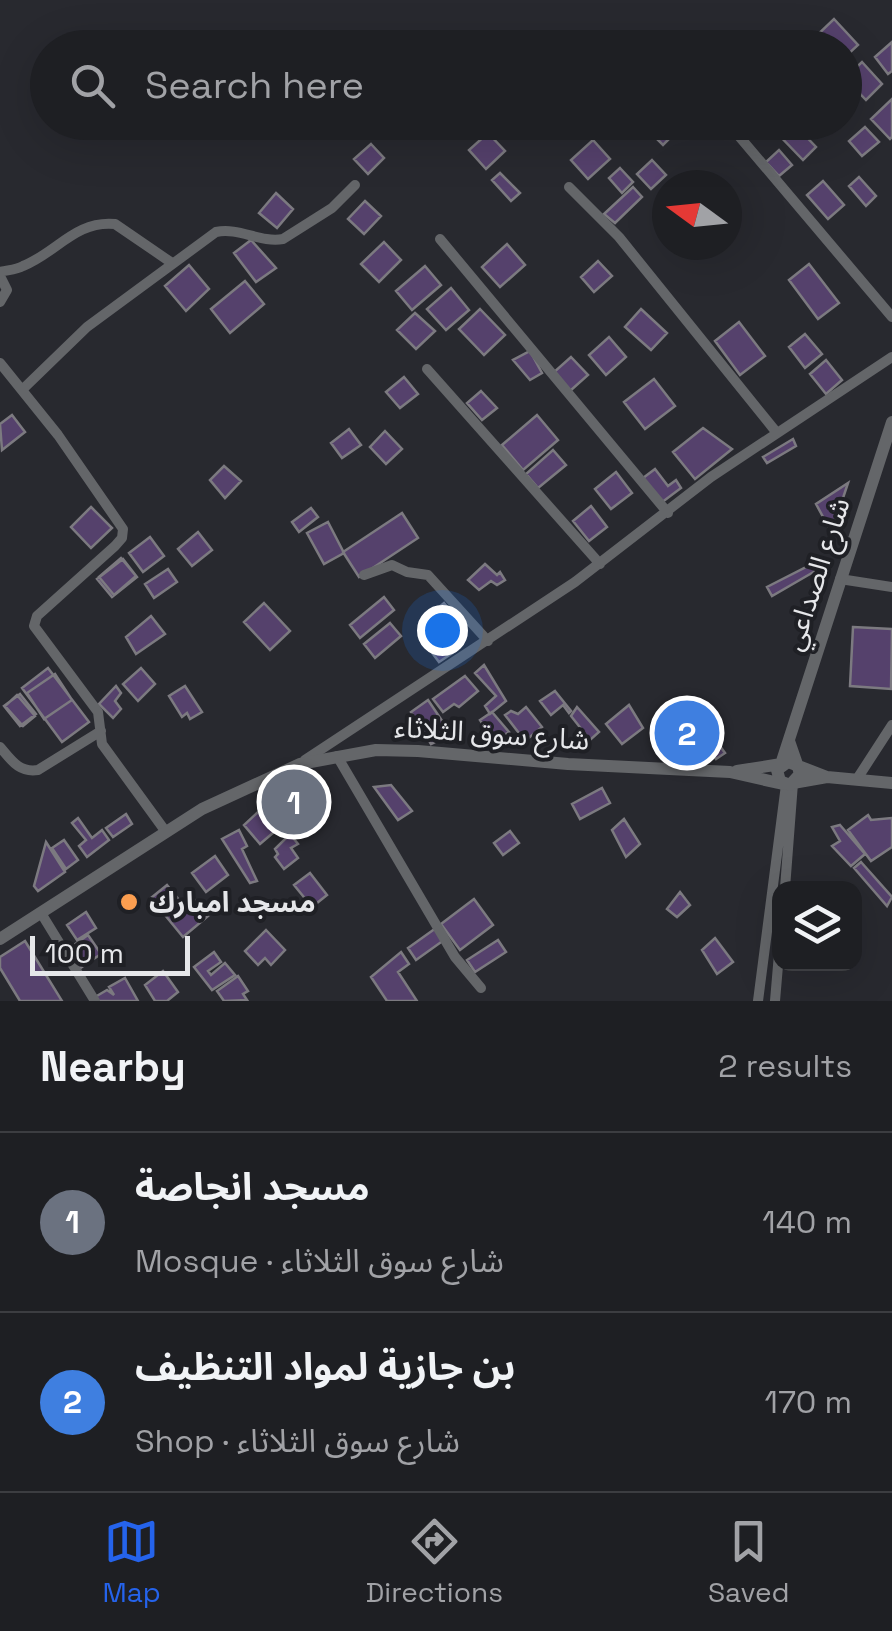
<!DOCTYPE html>
<html lang="en">
<head>
<meta charset="utf-8">
<style>
	:root { --surface:#1e1f23; --page:#26272b; --text:#f1f3f6; --muted:#a1a2a6; --line:#3c3d41; --accent:#2563eb }
	body { margin:0; font-family:"Space Grotesk","Noto Sans Arabic",sans-serif; background:var(--page); color:var(--text) }
	.controls { position:absolute; right:30px; bottom:30px; display:grid; overflow:hidden; border-radius:20px; box-shadow:0 10px 40px #0002 }
	.controls button { width:90px; height:90px; display:grid; place-items:center; padding:0; border:0; border-bottom:2px solid var(--line); background:var(--surface); color:var(--text); font:50px sans-serif }
	.compass { position:absolute; left:652px; top:170px; width:90px; height:90px; border-radius:50%; background:var(--surface); box-shadow:0 10px 40px #0002; rotate:285deg }
	.scale { position:absolute; left:30px; bottom:25px; width:160px; box-sizing:border-box; padding-left:10px; border:5px solid #e6e7ea; border-top:0; font-size:28px; line-height:35px; white-space:nowrap; color:#e6e7ea; -webkit-text-stroke:8px #1f2025; paint-order:stroke }
	.you { position:absolute; left:442px; top:630px; width:35px; height:35px; margin:-25px; border:8px solid #fff; border-radius:50%; background:#1a73e8; box-shadow:0 0 0 15px #1a73e833 }
	.badge { display:grid; place-items:center; width:65px; height:65px; border-radius:50%; background:var(--accent); color:#fff; font-size:32px; font-weight:700 }
	.pin { position:absolute; translate:-50% -50%; border:5px solid #fff; box-shadow:0 2px 10px #0006 }
	.list { margin:0; padding:0; list-style:none }
	h2 { display:flex; justify-content:space-between; align-items:center; height:130px; margin:0; padding:0 40px; font-size:42px }
	h2 small { font-size:32px; font-weight:400; color:var(--muted) }
	.list li { display:grid; grid-template-columns:65px 1fr auto; gap:30px; align-items:center; box-sizing:border-box; height:180px; padding:0 40px; border-top:2px solid var(--line) }
	.list b { display:block; font-size:38px; white-space:nowrap }
	.list p { margin:0; font-size:32px; white-space:nowrap; color:var(--muted) }
	.list em { font-size:32px; font-style:normal; color:var(--muted) }
	.icon { flex:none; width:55px; height:55px; fill:none; stroke:currentColor; stroke-width:2; stroke-linecap:round; stroke-linejoin:round }
	.map { position:relative; flex:none; width:892px; height:1001px; overflow:hidden }
	.search { position:absolute; background:var(--surface); box-shadow:0 10px 40px #0002; left:30px; right:30px; top:30px; height:110px; display:flex; align-items:center; gap:25px; box-sizing:border-box; padding:0 35px; border-radius:55px; color:var(--muted); font-size:38px }
	.sheet { height:490px; background:var(--surface) }
	nav { display:flex; justify-content:space-around; align-items:center; box-sizing:border-box; height:140px; border-top:2px solid var(--line); background:var(--surface); font-size:28px; color:var(--muted) }
	nav a { display:grid; justify-items:center; gap:5px }
	nav .on { color:var(--accent) }
	.map>svg:first-child { display:block }
</style>
</head>
<body>
<div class="map">
<svg width="892" height="1001" viewBox="0 0 892 1001">
	<rect width="100%" height="100%" fill="#28292f"/>
	<!-- building -->
	<path fill="#55416c" stroke="#7c7a80" stroke-width="2.5" d="M834,19l24,26 -14,13v-10h-23l-8,-9z
		M892,42v29l-4,3 -13,-17z
		M862,62l20,22 -16,16 -21,-22z
		M892,99v38l-2,2 -19,-20z
		M660,122h7l9,10 -13,13 -13,-13z
		M786,122h6l24,25 -13,13 -27,-28z
		M865,127l14,15 -17,14 -13,-15z
		M488,133l17,18 -19,18 -17,-19z
		M593,140l17,19 -22,20 -17,-19z
		M371,144l13,14 -16,16 -14,-15z
		M779,150l13,15 -13,11 -13,-14z
		M652,160l14,15 -15,14 -14,-15z
		M620,168l13,14 -11,11 -13,-15z
		M500,173l20,20 -9,8 -19,-21z
		M859,177l17,19 -10,10 -17,-20z
		M823,181l21,24 -16,14 -21,-24z
		M633,187l9,10 -27,26 -11,-9z
		M276,193l17,16 -16,19 -18,-15z
		M365,201l16,15 -17,18 -16,-15z
		M251,240l25,28 -20,14 -22,-29z
		M384,242l17,18 -22,22 -18,-18z
		M507,244l18,21 -25,22 -18,-20z
		M598,261l14,15 -18,16 -13,-15z
		M809,264l30,39 -21,16 -29,-39z
		M189,265l20,24 -23,22 -21,-25z
		M425,266l16,19 -29,25 -16,-19z
		M245,281l19,23 -34,29 -19,-24z
		M451,288l18,22 -23,20 -19,-21z
		M480,309l25,26 -21,20 -25,-26z
		M641,309l26,24 -16,17 -26,-23z
		M415,313l20,18 -19,18 -19,-19z
		M739,322l26,34 -25,19 -25,-34z
		M805,334l17,20 -17,14 -16,-21z
		M609,337l17,20 -20,18 -17,-20z
		M530,351l12,22 -12,7 -17,-20z
		M571,357l17,18 -18,16 -17,-18z
		M826,360l16,20 -16,14 -16,-20z
		M404,377l14,17 -18,14 -14,-16z
		M654,379l21,27 -30,23 -21,-27z
		M481,391l16,17 -15,12 -15,-17z
		M12,415l13,17 -23,18 -2,-26z
		M537,415l21,25 -35,30 -21,-25z
		M703,428l29,21 -37,30 -22,-27z
		M349,429l12,16 -19,13 -11,-15z
		M385,431l17,18 -16,15 -16,-17z
		M793,439l3,7 -29,17 -4,-6z
		M553,450l13,15 -28,23 -12,-14z
		M224,466l17,15 -16,17 -15,-18z
		M655,469l13,17 8,-6 5,8 -20,15 -18,-25z
		M616,472l16,21 -21,16 -16,-20z
		M848,483l-12,36 -8,7 -12,-22z
		M591,506l16,21 -18,14 -16,-20z
		M91,507l21,21 -21,20 -20,-21z
		M311,508l7,9 -19,15 -7,-10z
		M402,513l16,25 -59,39 -16,-25z
		M328,522l16,31 -20,11 -17,-31z
		M198,532l14,18 -20,16 -14,-17z
		M150,537l14,19 -21,16 -14,-19z
		M121,558l15,18 -22,19 -15,-18z
		M123,559l14,18 -25,20 -15,-18z
		M820,560l-3,10 -45,26 -5,-9z
		M485,564l12,11 3,-3 5,8 -8,5 -6,-4 -12,9 -11,-10z
		M168,569l9,13 -23,16 -9,-14z
		M384,597l10,13 -34,28 -10,-13z
		M264,603l26,28 -20,19 -26,-28z
		M444,603l11,14 -17,15 -12,-14z
		M151,616l14,18 -29,20 -10,-17z
		M390,623l11,13 -26,22 -11,-14z
		M853,627l39,2 -1,60 -41,-3z
		M445,633l12,17 -18,12 -12,-16z
		M484,665l22,36 -16,13 -5,-8 11,-10 -21,-23z
		M48,668l41,54 -27,20 -40,-54z
		M141,668l14,16 -17,17 -15,-17z
		M55,674l17,26 -28,19 -17,-26z
		M465,676l13,15 -19,16 -5,-3 -11,8 -10,-13z
		M116,686l5,7 -6,8 6,8 -8,9 -14,-14z
		M185,686l17,26 -12,7 -3,-6 -5,4 -13,-21z
		M555,691l16,20 -2,2 -6,-8 -12,10 -11,-14z
		M20,694l16,20 -16,12 -16,-20z
		M17,695l18,21 -12,10 -18,-20z
		M428,700l23,34 -20,10 -20,-32z
		M629,705l14,23 -21,16 -16,-20z
		M526,707l16,20 -17,14 -20,-26 6,-4 7,3z
		M577,707l22,25 -9,8 -19,-24z
		M492,712l17,20 -15,9 -14,-21z
		M688,715l17,25 -17,9 -18,-24z
		M706,727l19,26 -9,6 -18,-24z
		M309,770l20,29 -52,30 -17,-24z
		M391,785l21,26 -14,9 -24,-33z
		M602,788l8,15 -30,16 -8,-15z
		M258,812l16,20 -14,12 -16,-19z
		M126,814l6,10 -19,13 -7,-9z
		M868,815l3,5 21,-2v29l-21,14 -23,-31z
		M78,818l14,20 10,-8 7,10 -22,17 -8,-11 7,-6 -14,-17z
		M624,819l16,25 -14,13 -14,-27z
		M840,825l25,29 -14,12 -19,-20 8,-5 -8,-14z
		M239,830l8,16 -5,3 15,32 -7,2 -28,-44z
		M510,831l9,12 -16,12 -9,-12z
		M290,834l8,10 -7,4 7,10 -14,11 -9,-12 3,-3 -3,-5z
		M64,840l14,20 -12,9 -14,-21z
		M46,842l19,30 -27,19 -4,-5z
		M215,856l13,19 -22,17 -14,-19z
		M861,862l31,35 -5,9 -33,-38z
		M310,873l17,22 -15,12 -18,-22z
		M167,885l17,21 9,-8 15,18 -25,21 -32,-39z
		M680,892l10,13 -13,12 -10,-8z
		M474,899l19,26 -33,25 -19,-26z
		M86,912l10,16 -19,12 -10,-15z
		M436,928l8,12 -28,20 -8,-12z
		M266,930l19,20 -14,15 -6,-7 -7,7 -13,-14z
		M88,935l13,19 -22,15 -11,-16 5,-3 -2,-3z
		M715,938l18,24 -16,12 -15,-24z
		M498,940l8,12 -31,20 -8,-12z
		M25,941l37,60h-42l-20,-33v-11z
		M214,952l7,10 -13,9 3,4 14,-12 10,12 -23,15 -18,-23z
		M401,952l8,12 -11,8 19,29h-30l-16,-24z
		M163,971l15,21 -11,9h-12l-10,-16z
		M238,976l10,15 -5,3 4,6 -23,1 -7,-10z
		M125,978l13,23h-40l-3,-4 12,-7 7,5 -5,-8z"/>
	<g fill="none" stroke-linecap="round" stroke-linejoin="round">
		<!-- minor -->
		<path stroke="#646669" stroke-width="10" d="M666,47v1
			M727,122l165,195
			M569,187l50,50 158,196
			M440,239l228,274
			M0,272c7,-2 16,-2 23,-6 33,-13 53,-46 92,-42l57,39
			M0,276l7,14 -7,12
			M0,363l58,72 65,94 -1,9 -7,8 -78,70 -3,10 64,86 4,32 64,88
			M427,369l173,195
			M23,389l64,-62 129,-95c23,-5 44,11 67,7l49,-31 23,-23
			M364,575l28,-10 15,7 21,3 60,66
			M840,579l52,8
			M0,747c11,13 19,26 38,23l63,-39
			M337,756l118,201 26,31
			M305,760l270,-178 136,-105 181,-120
			M857,779l35,-54
			M785,888l8,-105
			M41,913l54,88
			M758,1001l28,-216
			M775,1001l5,-59"/>
		<!-- tertiary -->
		<path stroke="#646669" stroke-width="12" d="M789,741l9,26 2,7 -10,11 -10,-4 -3,-11 11,-8 39,15
			M737,771l44,-7 111,-342
			M793,783l34,-6 65,6
			M0,939l202,-130 98,-45 76,-14 42,1 150,13 162,8 53,12"/>
	</g>
	<!-- markers -->
	<circle fill="#fb9e50" stroke="#1f2025" stroke-width="4" cx="129" cy="902" r="10"/>
	<g text-anchor="middle" stroke-width="8" stroke-linejoin="round" paint-order="stroke">
		<!-- street labels -->
		<g font-size="28" fill="#e6e7ea" stroke="#1f2025">
			<text transform="translate(816 574) rotate(-72)" y="10">شارع الصداعي</text>
			<text transform="translate(492 733) rotate(4)" y="10">شارع سوق الثلاثاء</text>
		</g>
		<!-- poi labels -->
		<g font-size="28" font-weight="bold" fill="#e6e7ea" stroke="#1f2025" text-anchor="start">
			<text x="149" y="912">مسجد امبارك</text>
		</g>
	</g>
</svg>
<div class="controls">
<button><svg class="icon" aria-label="layers" viewBox="0 0 24 24"><path d="M12 4l9 5-9 5-9-5zM3 14l9 5 9-5"/></svg></button>
</div>
<svg class="compass" viewBox="-18 -18 36 36"><path d="M0-13l5 13h-10z" fill="#e53935"/><path d="M0 13l5-13h-10z" fill="#a1a2a6"/></svg>
<div class="scale">100 m</div>
<div class="you"></div>
<div class="pin badge" style="left:294px;top:802px;background:#6b7280">1</div>
<div class="pin badge" style="left:687px;top:733px;background:#3f7fe0">2</div>
<div class="search"><svg class="icon" aria-label="search" viewBox="0 0 24 24"><circle cx="10" cy="10" r="6"/><path d="M15 15l6 6"/></svg>Search here</div>
</div>
<section class="sheet">
<h2>Nearby<small>2 results</small></h2>
<ul class="list">
<li><span class="badge" style="background:#6b7280">1</span><div><b>مسجد انجاصة</b><p>Mosque · شارع سوق الثلاثاء</p></div><em>140 m</em></li>
<li><span class="badge" style="background:#3f7fe0">2</span><div><b>بن جازية لمواد التنظيف</b><p>Shop · شارع سوق الثلاثاء</p></div><em>170 m</em></li>
</ul>
</section>
<nav>
<a class="on"><svg class="icon" aria-label="map" viewBox="0 0 24 24"><path d="M3 6l6-2 6 2 6-2v14l-6 2-6-2-6 2zM9 4v14M15 6v14"/></svg>Map</a>
<a><svg class="icon" aria-label="directions" viewBox="0 0 24 24"><path d="M12 3l9 9-9 9-9-9zM9 14v-3h6M13 9l2 2-2 2"/></svg>Directions</a>
<a><svg class="icon" aria-label="saved" viewBox="0 0 24 24"><path d="M7 4h10v16l-5-4-5 4z"/></svg>Saved</a>
</nav>
</body>
</html>
